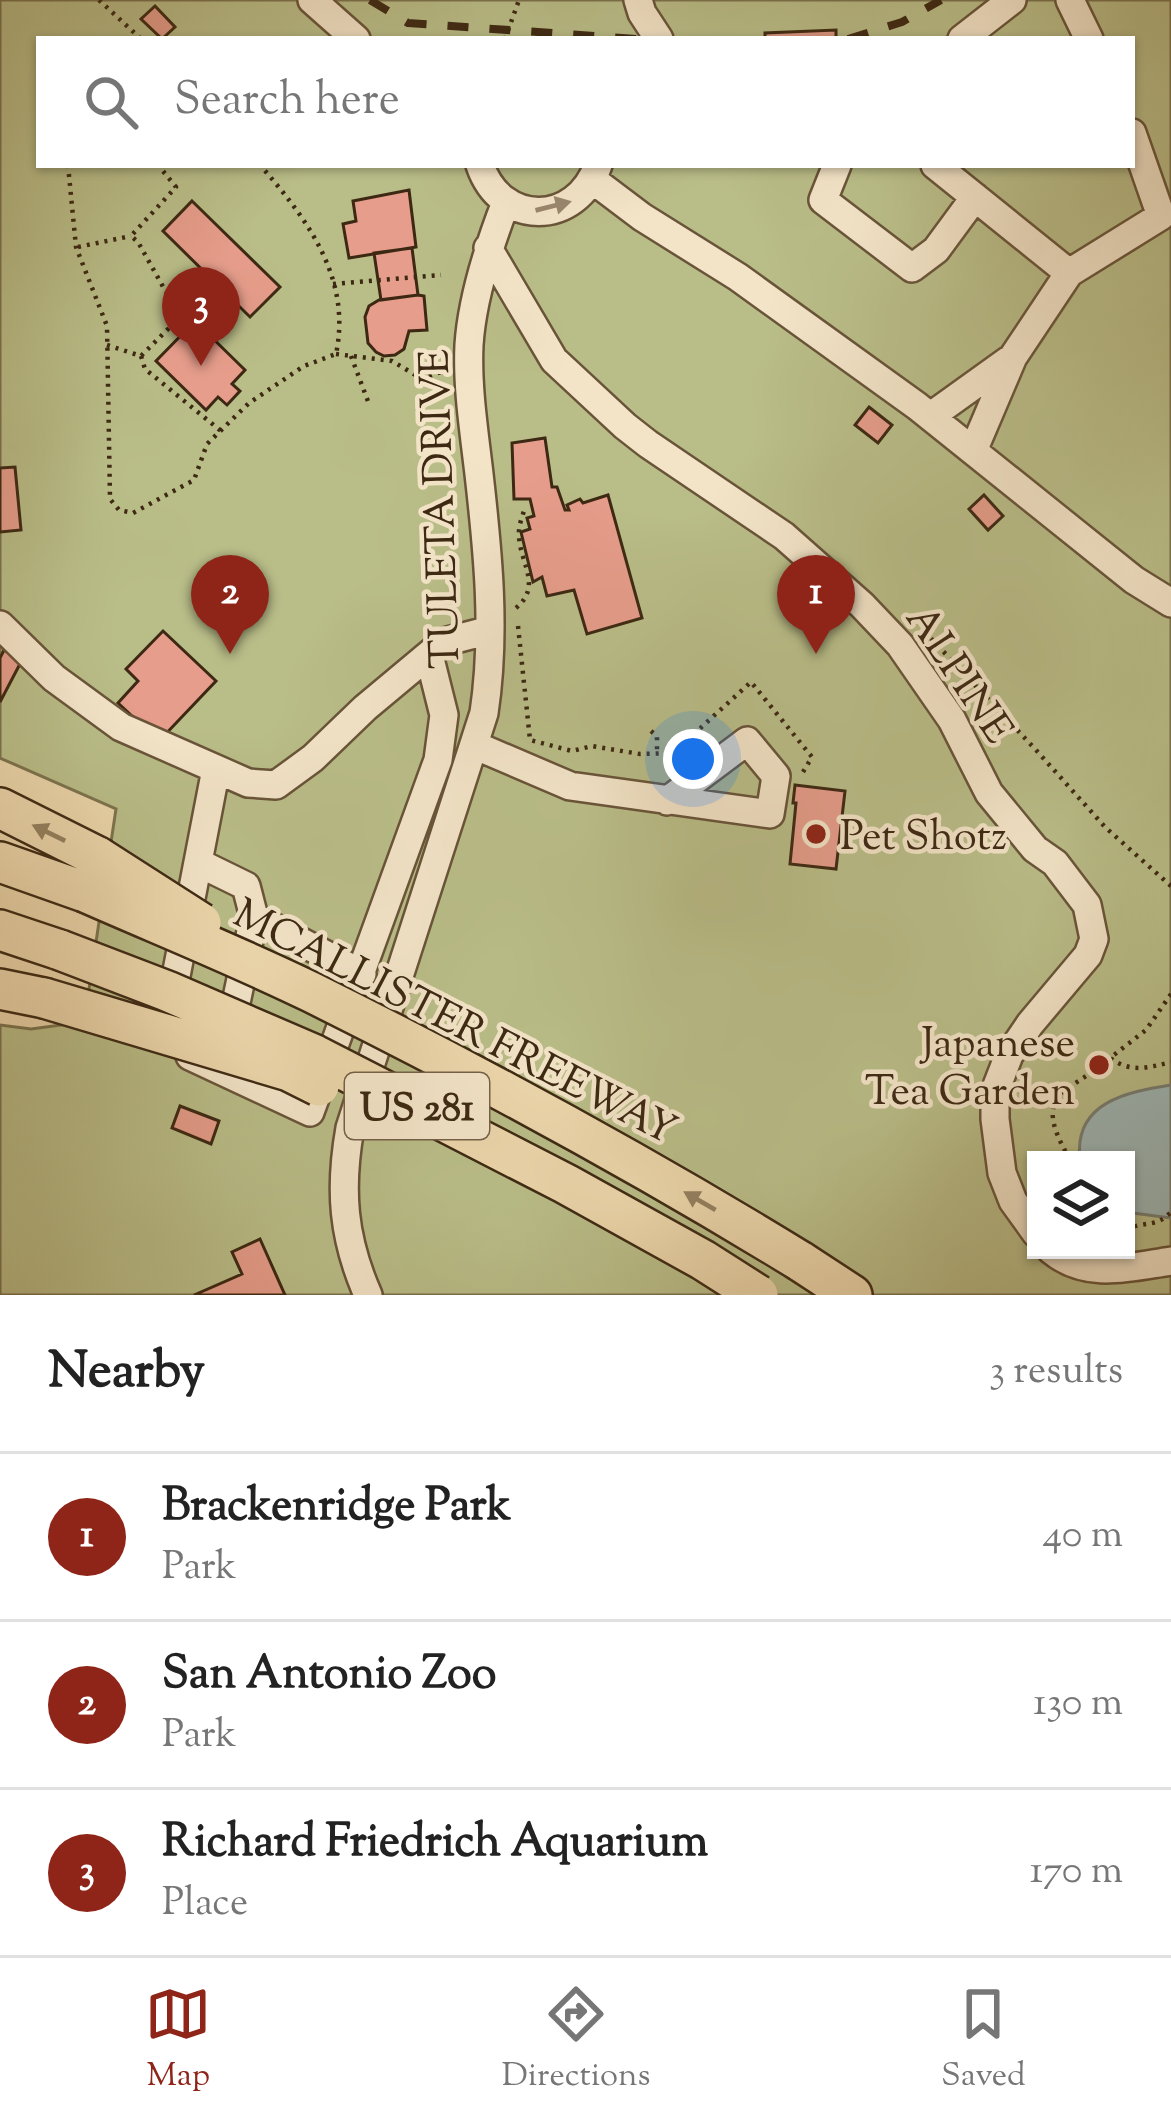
<!DOCTYPE html>
<html lang="en">
<head>
<meta charset="utf-8">
<style>
	:root { --surface:#fff; --page:#f2f2f2; --text:#222; --muted:#767676; --line:#e0e0e0; --accent:#8f2418 }
	body { margin:0; font-family:"Sorts Mill Goudy",serif; background:var(--page); color:var(--text) }
	.controls { position:absolute; right:36px; bottom:36px; display:grid; overflow:hidden; border-radius:0px; box-shadow:0 3px 9px #0004 }
	.controls button { width:108px; height:108px; display:grid; place-items:center; padding:0; border:0; border-bottom:3px solid var(--line); background:var(--surface); color:var(--text); font:60px sans-serif }
	.you { position:absolute; left:693px; top:759px; width:42px; height:42px; margin:-30px; border:9px solid #fff; border-radius:50%; background:#1a73e8; box-shadow:0 0 0 18px #1a73e833 }
	.badge { display:grid; place-items:center; width:78px; height:78px; border-radius:50%; background:var(--accent); color:#fff; font-size:39px; font-weight:700 }
	.pin { position:absolute; translate:-50% -99px; filter:drop-shadow(0 3px 6px #0008) }
	.pin::after { content:''; position:absolute; top:63px; width:42px; height:36px; background:inherit; clip-path:polygon(0 0,100% 0,50% 100%) }
	.list { margin:0; padding:0; list-style:none }
	h2 { display:flex; justify-content:space-between; align-items:center; height:156px; margin:0; padding:0 48px; font-size:51px }
	h2 small { font-size:39px; font-weight:400; color:var(--muted) }
	.list li { display:grid; grid-template-columns:78px 1fr auto; gap:36px; align-items:center; box-sizing:border-box; height:168px; padding:0 48px; border-top:3px solid var(--line) }
	.list b { display:block; font-size:45px; white-space:nowrap }
	.list p { margin:0; font-size:39px; white-space:nowrap; color:var(--muted) }
	.list em { font-size:39px; font-style:normal; color:var(--muted) }
	.icon { flex:none; width:66px; height:66px; fill:none; stroke:currentColor; stroke-width:2; stroke-linecap:round; stroke-linejoin:round }
	.map { position:relative; flex:none; width:1171px; height:1295px; overflow:hidden }
	.search { position:absolute; background:var(--surface); box-shadow:0 3px 9px #0004; left:36px; right:36px; top:36px; height:132px; display:flex; align-items:center; gap:30px; box-sizing:border-box; padding:0 42px; border-radius:0px; color:var(--muted); font-size:45px }
	.sheet { height:660px; background:var(--surface) }
	nav { display:flex; justify-content:space-around; align-items:center; box-sizing:border-box; height:168px; border-top:3px solid var(--line); background:var(--surface); font-size:33px; color:var(--muted) }
	nav a { display:grid; justify-items:center; gap:6px }
	nav .on { color:var(--accent) }
	.map>svg:first-child { display:block }
</style>
</head>
<body>
<div class="map">
<svg width="1171" height="1295" viewBox="0 0 1171 1295">
	<rect width="100%" height="100%" fill="#ecd6ab"/>
	<filter id="stains"><feTurbulence type="fractalNoise" baseFrequency=".00167" numOctaves="4"/><feColorMatrix values="0 0 0 0 .2 0 0 0 0 .09 0 0 0 0 .02 0 0 0 .5 -.17"/></filter>
	<radialGradient id="worn" r=".72"><stop offset=".6" stop-color="#630" stop-opacity="0"/><stop offset="1" stop-color="#630" stop-opacity=".3"/></radialGradient>
	<!-- green -->
	<path fill="#b9bd88" stroke="#7b734e" stroke-width="3" fill-rule="evenodd" d="M0,0h1171v1295h-1171v-270l31,4 53,-7 32,-213 -116,-51zM39,39h1093v126h-1093zM1036,1160h90v90h-90z"/>
	<!-- water -->
	<path fill="#9db6b5" stroke="#777e74" stroke-width="3" d="M1171,1085v133l-38,-5 -7,-3v-50h-46c-7,-58 47,-68 91,-75z"/>
	<!-- building -->
	<path fill="#e69d8b" stroke="#3d2913" stroke-width="3" d="M155,6l20,21 -13,12 -21,-20z
		M836,30v9h-71v-6z
		M409,190l7,57 -67,11 -6,-34 13,-3 -3,-20z
		M192,201l88,86 -30,30 -87,-86z
		M412,248l6,47 -37,5 -7,-47z
		M418,295l6,1 3,34 -18,1 -5,18 -9,6 -11,1 -8,-4 -8,-9 -3,-26 4,-11 10,-6z
		M195,321l50,49 -13,14 8,7 -13,14 -9,-8 -12,13 -50,-49z
		M869,407l23,18 -14,18 -23,-18z
		M545,438l7,49h5l8,23h4l-2,-5 13,-6 3,4 25,-8 34,123 -55,16 -13,-44 -27,6 -5,-19 -9,5 -12,-50 9,-3 -3,-11 7,-2 -4,-17h-16l-2,-56z
		M15,467l6,63 -21,2v-64z
		M984,495l19,21 -15,14 -19,-21z
		M163,631l53,50 -57,60 -41,-38 20,-22 -12,-12z
		M4,650l18,10 -22,42v-44z
		M795,785l50,6 -9,78 -46,-5 6,-61h-3z
		M180,1106l39,15 -8,23 -39,-16z
		M260,1239l25,56h-91l48,-21 -10,-22z"/>
	<g fill="none" stroke-linecap="round" stroke-linejoin="round">
		<!-- minor casing -->
		<g stroke="#695439" stroke-width="32">
			<path id="minor" d="M312,0l44,39
				M638,0l4,13 17,26
				M1070,0l19,39
				M962,39l50,-39
				M480,165c21,62 96,62 118,0
				M837,165l-14,35 89,68 24,-18 39,-53
				M935,165l134,108
				M593,180l49,37 96,60 179,129 217,174 37,23
				M488,248l66,112 71,66 23,18 136,92 78,69 38,40 52,75 37,73 46,56 20,14 32,42 7,34 -6,16 -58,69 -21,31 -14,36v28l7,54 11,28 23,32
				M931,416l78,-56
				M973,451l40,-94 56,-84 92,-57 -29,-83
				M0,625l54,53 67,49 127,56 28,2 37,-27 52,-50 79,-66 46,-12
				M474,745l96,41 200,28 6,-38 -29,-35 -80,60
				M199,863l47,23 8,31 108,57
				M170,1007l46,-238
				M229,1036l25,-119
				M190,1056l120,56 128,-352 6,-45 -15,-60
				M1051,1250c36,30 79,17 120,11
				M368,1295c-25,-57 -29,-105 -18,-167l134,-415c12,-80 4,-160 -5,-239 -5,-43 -12,-87 -10,-129 3,-47 20,-99 37,-143"/>
		</g>
		<!-- highway casing -->
		<g stroke="#3d2913" stroke-width="44">
			<path id="highway" d="M0,808l98,49
				M0,862l85,30
				M0,930l60,20
				M0,989l44,9
				M800,1261l52,34"/>
		</g>
		<!-- path -->
		<path stroke="#3d2913" stroke-width="4.5" stroke-dasharray="3 6" stroke-linecap="butt" d="M99,0l42,39
			M505,39l14,-39
			M68,165l8,82 31,79 3,173 9,11 14,3 61,-33 13,-36 42,-41 55,-37 32,-12c16,-76 -29,-135 -76,-189
			M78,247l53,-11
			M333,284l108,-9
			M107,345l34,11 39,-39 -42,-75 -7,-6 45,-49 -18,-22
			M336,354l56,7 30,18 21,-8
			M141,356l4,13 76,62
			M351,356l18,48
			M516,608c26,-22 5,-43 3,-71 -1,-10 3,-20 6,-29
			M518,626l12,114 42,11 20,-5 48,8 33,-1 78,-71 61,75 -9,15
			M925,632l111,118 69,77 66,59
			M651,731l6,5v18
			M1171,994l-25,36 -36,28c21,15 37,10 61,4
			M1068,1160v-4c-38,-66 2,-62 42,-98
			M1126,1230c18,-10 29,-1 45,-18"/>
		<!-- minor -->
		<use href="#minor" stroke="#f3e4c8" stroke-width="27"/>
		<!-- highway -->
		<use href="#highway" stroke="#ecd6ab" stroke-width="39"/>
		<!-- rail -->
		<path stroke="#3d2913" stroke-width="8" stroke-dasharray="21 21" stroke-linecap="butt" d="M370,0l38,23 229,16
			M848,39l54,-17 39,-22"/>
		<!-- highway-bridge casing -->
		<g stroke="#3d2913" stroke-width="44" stroke-linecap="butt">
			<path id="highway-bridge" d="M98,857l103,66
				M85,892c75,33 152,64 226,100 167,83 331,172 489,269
				M60,950l107,41 148,64 251,129 137,76 55,35
				M44,998l245,73 30,15"/>
		</g>
		<!-- highway-bridge -->
		<use href="#highway-bridge" stroke="#ecd6ab" stroke-width="39"/>
	</g>
	<!-- one-way arrows -->
	<defs><path id="oneway-solid" d="M-6-.8H1V-3.2L6.5 0L1 3.2V.8H-6Z" transform="scale(3)"/></defs>
	<use fill="#98866e" href="#oneway-solid" transform="translate(553 206) rotate(-14)"/>
	<g fill="#94805f">
		<use href="#oneway-solid" transform="translate(49 833) rotate(-154)"/>
		<use href="#oneway-solid" transform="translate(700 1201) rotate(-150)"/>
	</g>
	<!-- markers -->
	<g fill="#8f2418" stroke="#f3e4c8" stroke-width="4.5">
		<circle cx="816" cy="834" r="12"/>
		<circle cx="1099" cy="1065" r="12"/>
	</g>
	<g text-anchor="middle" stroke-width="9" stroke-linejoin="round" paint-order="stroke">
		<!-- shield labels -->
		<rect fill="#f3e4c8" stroke="#746149" stroke-width="3" x="345" y="1073" width="144" height="66" rx="9"/>
		<g font-size="39" font-weight="bold" fill="#3d2913">
			<text x="417" y="1120">US 281</text>
		</g>
		<!-- street labels -->
		<g font-size="42" fill="#3d2913" stroke="#f3e4c8">
			<text transform="translate(438 509) rotate(-92)" y="15">TULETA DRIVE</text>
			<text transform="translate(961 673) rotate(56)" y="15">ALPINE</text>
			<text transform="translate(456 1020) rotate(27)" y="15">MCALLISTER FREEWAY</text>
		</g>
		<!-- poi labels -->
		<g font-size="42" fill="#3d2913" stroke="#f3e4c8" text-anchor="start">
			<text x="840" y="849">Pet Shotz</text>
			<text x="1075" y="1056" text-anchor="end">Japanese<tspan x="1075" dy="48">Tea Garden</tspan></text>
		</g>
	</g>
	<rect width="100%" height="100%" filter="url(#stains)"/>
	<rect width="100%" height="100%" fill="url(#worn)"/>
</svg>
<div class="controls">
<button><svg class="icon" aria-label="layers" viewBox="0 0 24 24"><path d="M12 4l9 5-9 5-9-5zM3 14l9 5 9-5"/></svg></button>
</div>
<div class="you"></div>
<div class="pin badge" style="left:816px;top:654px">1</div>
<div class="pin badge" style="left:230px;top:654px">2</div>
<div class="pin badge" style="left:201px;top:366px">3</div>
<div class="search"><svg class="icon" aria-label="search" viewBox="0 0 24 24"><circle cx="10" cy="10" r="6"/><path d="M15 15l6 6"/></svg>Search here</div>
</div>
<section class="sheet">
<h2>Nearby<small>3 results</small></h2>
<ul class="list">
<li><span class="badge">1</span><div><b>Brackenridge Park</b><p>Park</p></div><em>40 m</em></li>
<li><span class="badge">2</span><div><b>San Antonio Zoo</b><p>Park</p></div><em>130 m</em></li>
<li><span class="badge">3</span><div><b>Richard Friedrich Aquarium</b><p>Place</p></div><em>170 m</em></li>
</ul>
</section>
<nav>
<a class="on"><svg class="icon" aria-label="map" viewBox="0 0 24 24"><path d="M3 6l6-2 6 2 6-2v14l-6 2-6-2-6 2zM9 4v14M15 6v14"/></svg>Map</a>
<a><svg class="icon" aria-label="directions" viewBox="0 0 24 24"><path d="M12 3l9 9-9 9-9-9zM9 14v-3h6M13 9l2 2-2 2"/></svg>Directions</a>
<a><svg class="icon" aria-label="saved" viewBox="0 0 24 24"><path d="M7 4h10v16l-5-4-5 4z"/></svg>Saved</a>
</nav>
</body>
</html>
